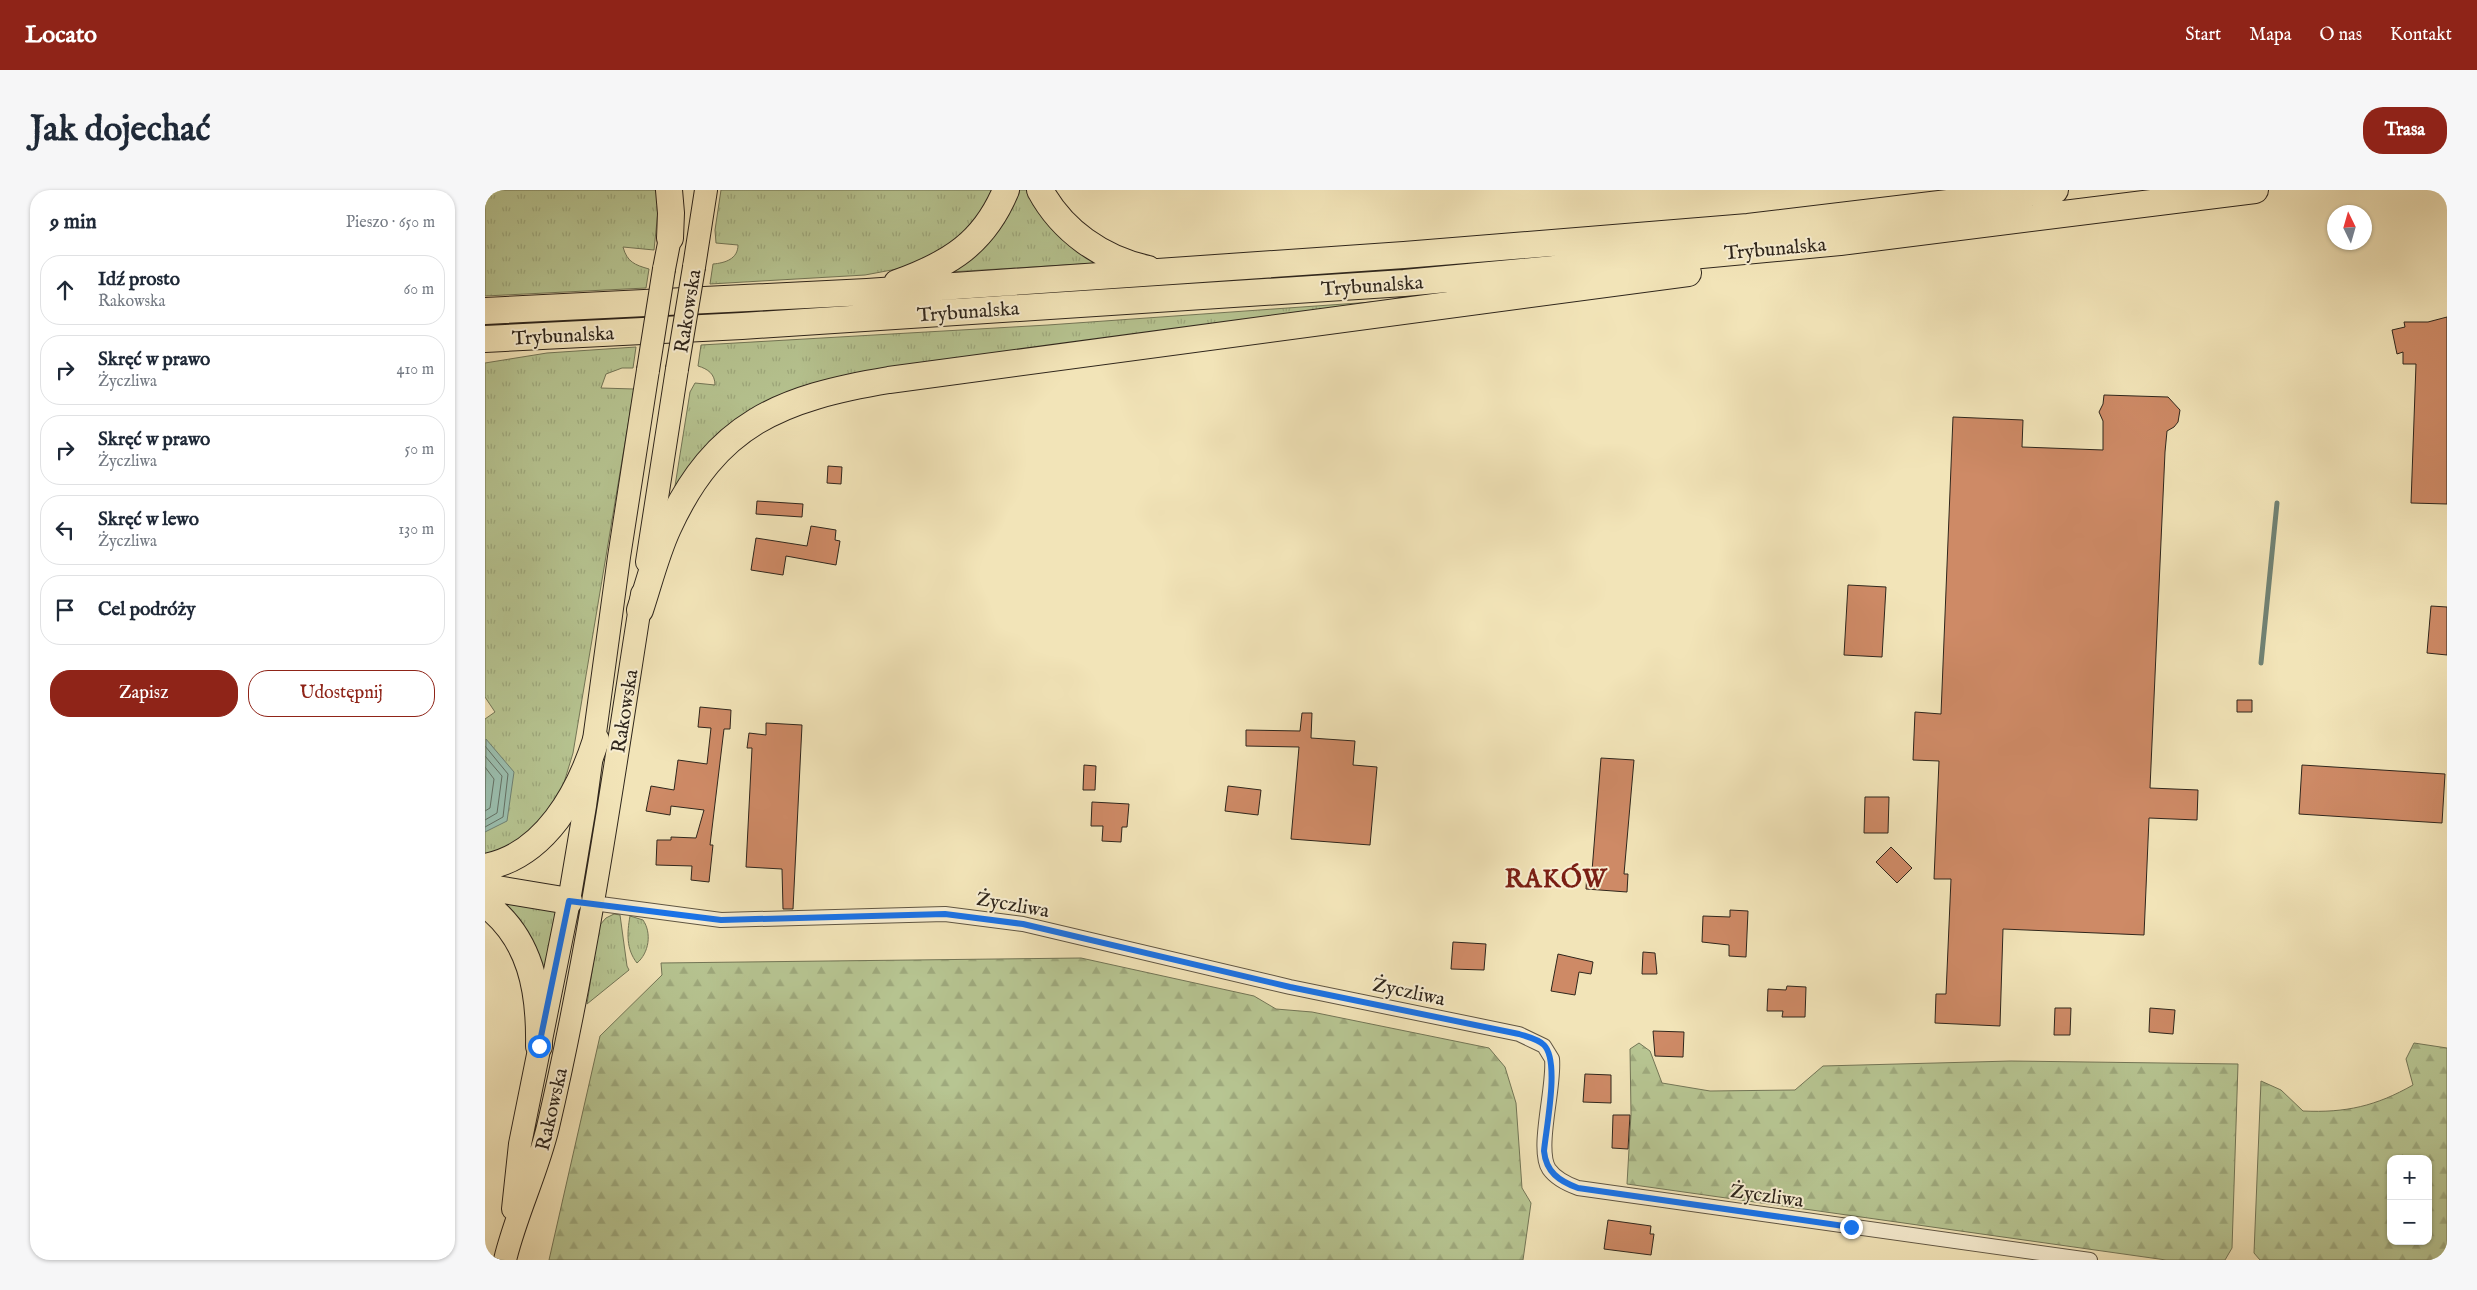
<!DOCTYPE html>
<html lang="pl">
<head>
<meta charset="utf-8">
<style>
	:root { --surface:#fff; --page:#f6f6f7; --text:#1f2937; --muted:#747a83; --line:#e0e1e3; --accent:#8f2418 }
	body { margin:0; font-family:"IM FELL English",serif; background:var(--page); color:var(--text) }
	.controls { position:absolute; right:15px; bottom:15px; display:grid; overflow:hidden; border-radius:10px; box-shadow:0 1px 4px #0004 }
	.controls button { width:45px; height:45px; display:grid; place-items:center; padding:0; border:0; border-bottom:1px solid var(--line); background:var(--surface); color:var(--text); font:25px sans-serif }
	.compass { position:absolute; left:1842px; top:15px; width:45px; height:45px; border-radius:50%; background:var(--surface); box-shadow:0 1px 4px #0004; rotate:355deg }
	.stop { position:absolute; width:15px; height:15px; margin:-11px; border:4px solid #1a73e8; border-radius:50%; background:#fff }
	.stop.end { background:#1a73e8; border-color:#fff; box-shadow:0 1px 5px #0008 }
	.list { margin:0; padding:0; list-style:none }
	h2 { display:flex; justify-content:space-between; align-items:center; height:65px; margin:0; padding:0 20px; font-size:21px }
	h2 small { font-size:16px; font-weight:400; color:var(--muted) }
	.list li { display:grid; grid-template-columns:32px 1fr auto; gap:15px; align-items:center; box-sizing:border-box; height:70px; margin:0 10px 10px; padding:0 10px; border:1px solid var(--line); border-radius:20px }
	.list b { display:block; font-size:19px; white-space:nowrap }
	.list p { margin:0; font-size:16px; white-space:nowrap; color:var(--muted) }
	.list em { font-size:16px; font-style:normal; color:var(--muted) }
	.actions { display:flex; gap:10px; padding:15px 20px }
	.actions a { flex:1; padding:11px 0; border:1px solid var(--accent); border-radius:20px; text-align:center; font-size:18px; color:var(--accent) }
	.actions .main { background:var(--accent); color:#fff }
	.icon { flex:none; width:28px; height:28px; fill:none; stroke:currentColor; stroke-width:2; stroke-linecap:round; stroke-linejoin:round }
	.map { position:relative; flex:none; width:1962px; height:1070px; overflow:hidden; border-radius:20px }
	header { display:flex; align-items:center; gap:30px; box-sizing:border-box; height:70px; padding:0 25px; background:var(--accent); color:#fff }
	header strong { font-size:24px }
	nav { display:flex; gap:28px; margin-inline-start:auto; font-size:18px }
	.intro { display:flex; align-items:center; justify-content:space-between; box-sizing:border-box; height:120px; padding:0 30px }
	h1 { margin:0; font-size:35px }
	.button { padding:12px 22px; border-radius:20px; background:var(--accent); color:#fff; font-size:18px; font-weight:700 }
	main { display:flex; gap:30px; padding:0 30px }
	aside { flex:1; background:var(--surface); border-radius:20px; box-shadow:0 1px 4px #0004 }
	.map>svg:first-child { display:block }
</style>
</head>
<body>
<header>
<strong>Locato</strong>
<nav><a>Start</a><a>Mapa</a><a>O nas</a><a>Kontakt</a></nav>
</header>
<div class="intro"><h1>Jak dojechać</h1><a class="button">Trasa</a></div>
<main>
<aside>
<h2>9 min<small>Pieszo · 650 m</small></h2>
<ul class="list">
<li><svg class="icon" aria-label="ahead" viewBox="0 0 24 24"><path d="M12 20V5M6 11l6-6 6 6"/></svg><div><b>Idź prosto</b><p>Rakowska</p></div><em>60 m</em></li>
<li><svg class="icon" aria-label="right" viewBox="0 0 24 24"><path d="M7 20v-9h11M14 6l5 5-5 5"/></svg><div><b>Skręć w prawo</b><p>Życzliwa</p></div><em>410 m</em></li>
<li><svg class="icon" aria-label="right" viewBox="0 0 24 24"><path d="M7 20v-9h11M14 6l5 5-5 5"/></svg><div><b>Skręć w prawo</b><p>Życzliwa</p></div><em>50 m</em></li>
<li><svg class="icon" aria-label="left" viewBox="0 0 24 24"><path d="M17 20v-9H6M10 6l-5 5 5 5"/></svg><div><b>Skręć w lewo</b><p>Życzliwa</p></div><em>130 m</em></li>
<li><svg class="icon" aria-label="arrive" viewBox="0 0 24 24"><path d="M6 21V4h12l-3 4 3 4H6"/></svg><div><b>Cel podróży</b></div></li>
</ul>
<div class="actions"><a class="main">Zapisz</a><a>Udostępnij</a></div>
</aside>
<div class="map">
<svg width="1962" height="1070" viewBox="0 0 1962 1070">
	<defs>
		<pattern id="grass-tufts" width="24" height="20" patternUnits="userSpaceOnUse" patternTransform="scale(1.25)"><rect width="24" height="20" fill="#b7c592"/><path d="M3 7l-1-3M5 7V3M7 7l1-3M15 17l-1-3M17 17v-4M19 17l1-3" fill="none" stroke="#9ea97d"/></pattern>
		<pattern id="forest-firs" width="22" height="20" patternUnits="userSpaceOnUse" patternTransform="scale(1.25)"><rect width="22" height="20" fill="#b7c592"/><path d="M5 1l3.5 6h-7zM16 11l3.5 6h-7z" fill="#9ea97d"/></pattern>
	</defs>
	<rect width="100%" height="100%" fill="#f2e4b8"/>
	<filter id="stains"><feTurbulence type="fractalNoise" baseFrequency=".004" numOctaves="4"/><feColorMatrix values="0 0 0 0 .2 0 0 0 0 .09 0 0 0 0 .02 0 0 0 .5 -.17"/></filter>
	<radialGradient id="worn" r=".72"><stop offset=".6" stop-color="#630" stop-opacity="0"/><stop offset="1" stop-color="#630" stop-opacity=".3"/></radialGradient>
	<!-- grass -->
	<path fill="url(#grass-tufts)" stroke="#737657" d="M0,0h173l1,11 -5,49 -31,-3c4,15 12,18 26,22l-3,19 -161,8z
		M236,0h276l-13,24 -47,41 -40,14 -32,6 -155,9 3,-20c12,-1 25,-5 25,-19l-22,-2 -1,-13z
		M533,0h9l71,73 -148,9z
		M930,109l-616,91 -119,99 -5,-3 15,-94 5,-9 20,2c0,-11 -7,-16 -17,-19l3,-21 347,-20z
		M151,157l-3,21h-11l-16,6 -5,14 33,1 -61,364 -10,33 -9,18 -28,35 -41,19v-139l10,-7 -10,-15v-334l62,-10z
		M8,705l65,11 -13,66z
		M129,724l6,1 7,51 2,4 -42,34 12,-78 7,-8z
		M145,726l13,4c9,13 6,33 -6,43 -11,-14 -10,-30 -7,-47z"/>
	<!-- forest -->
	<path fill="url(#forest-firs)" stroke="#737657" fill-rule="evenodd" d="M596,768l173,38 22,13 36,3 177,36 16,19 11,36 6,85 9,15 -8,57h-974l51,-224 62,-61 -1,-12z
		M1154,853l11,8 12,32 48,8 85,-1 28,-24 188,-5 227,3 -6,184 -7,12h-59l-539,-76 4,-70 -1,-65z
		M1929,853l33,5v212h-187l-6,-7 7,-172 20,9 22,21c43,2 73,-5 110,-26l-7,-26zM1906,969h37v82h-37z"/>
	<!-- water -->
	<path fill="#9bbfaf" stroke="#708274" d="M1,549l28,33 -7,49 -22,11z"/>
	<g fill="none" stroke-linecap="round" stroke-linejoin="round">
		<!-- shore -->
		<path stroke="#657266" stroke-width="1" d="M0,556l23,28 -5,43 -18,10
			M0,566l17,20 -5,37 -12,7
			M0,577l9,12 -4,29 -5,3"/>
		<!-- stream -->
		<path stroke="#708274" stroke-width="5" d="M1776,473l16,-160"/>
	</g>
	<!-- building -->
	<path fill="#ce8a66" stroke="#2f261c" d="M1962,127v187l-36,-1 5,-139h-13v-12l-6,2 -5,-24 13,-3 -1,-5h24z
		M1619,205l64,2 12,13 -2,12 -4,5 -7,4 -2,21 -15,336 48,2 -1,30 -48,-2 -5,117 -141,-6 -3,97 -65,-3 1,-29h10l5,-115h-17l5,-118 -26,-1 2,-48 26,2 12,-297 70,3 -1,27 81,3v-29l-4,-9 4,-8z
		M343,276l14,1 -1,17 -14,-1z
		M272,311l46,3 -1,13 -46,-3z
		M326,336l25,4 -1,10 5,1 -4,24 -50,-9 -3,19 -32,-5 5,-32 51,8z
		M1363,395l38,2 -4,70 -38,-2z
		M1946,416l16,1v48l-20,-2z
		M1752,510h15v12h-15z
		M215,517l31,3 -1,19h-6l-14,116h3l-4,37 -18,-2 1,-14 -36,-1 1,-25h14v-3l25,1 8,-28 -33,-4 -1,9 -24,-4 5,-25 23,4 4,-30 29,4 4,-36 -13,-1z
		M817,523h10l-1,25 44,3 -2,24 24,2 -7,78 -79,-6 8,-92 -53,-1v-16l54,1z
		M281,533l36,2 -9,184h-10l-1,-40 -36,-2 6,-119h-5l2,-15 17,2z
		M1116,568l33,2 -10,114h4l-1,18 -41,-3 1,-18h5z
		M599,575l12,1 -1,24h-12z
		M1817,575l143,9 -3,49 -143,-9z
		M743,596l33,4 -3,25 -33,-4z
		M1380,607h24l-1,36h-24z
		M607,612l37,2 -2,23h-5l-1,15 -19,-1 1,-15h-12z
		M1406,657l21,21 -15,15 -21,-21z
		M1245,720l18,1 -2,46 -17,-1v-11l-27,-3 1,-26 27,1z
		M968,752l33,2 -2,26 -33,-1z
		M1158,762l12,1 2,21h-15z
		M1073,764l35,8 -2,12 -12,-2 -4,23 -24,-4z
		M1302,796l19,1 -1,30h-23l1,-6h-16l1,-22 18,1z
		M1570,818h16l-1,27h-16z
		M1665,818l25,2 -2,24 -24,-2z
		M1168,841l31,1 -1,25 -28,-1z
		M1100,884l26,1v28l-28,-1z
		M1128,925h17l-2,34 -16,-1z
		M1123,1030l43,6 -1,8h4l-3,21 -47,-6z"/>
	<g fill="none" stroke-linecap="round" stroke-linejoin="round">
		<!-- minor casing -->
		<g stroke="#605643" stroke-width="16">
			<path id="minor" d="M108,713l128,17 224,-6 78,10 267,63 229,47 25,12 8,13c3,27 -16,90 -3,110 7,10 18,15 29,19l512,72"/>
		</g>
		<!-- primary casing -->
		<g stroke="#2f261c" stroke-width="24">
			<path id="primary" d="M209,77l12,-77
				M179,79l6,-31
				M162,372l30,-193
				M28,1019l7,-65 49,-243 16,-95 34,-249 29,-187
				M20,1070c11,-46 32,-87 43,-133 41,-176 66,-355 94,-533"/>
		</g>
		<!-- motorway casing -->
		<g stroke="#2f261c" stroke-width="28">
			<path id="motorway" d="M184,0l2,23 -1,25
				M555,0c22,41 62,69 108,79
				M412,93c53,-19 87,-40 109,-93
				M0,121l382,-19 537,-37 344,-28 307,-37
				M0,149l257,-13 662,-43 436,-41 415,-52
				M155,420c9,-27 16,-56 28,-82 48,-105 113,-130 221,-148l799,-107
				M0,677c60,-11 94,-74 111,-127
				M0,697l84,14
				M0,714c46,34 55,87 54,142"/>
		</g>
		<!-- minor -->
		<use href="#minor" stroke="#f7edd1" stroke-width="14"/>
		<!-- primary -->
		<use href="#primary" stroke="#f2e4b8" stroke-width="22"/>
		<!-- motorway -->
		<use href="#motorway" stroke="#f2e4b8" stroke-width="26"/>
		<!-- primary-bridge casing -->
		<g stroke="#2f261c" stroke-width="24" stroke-linecap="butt">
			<path id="primary-bridge" d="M192,179l17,-102
				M163,180l16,-101"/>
		</g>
		<!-- primary-bridge -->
		<use href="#primary-bridge" stroke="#f2e4b8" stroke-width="22"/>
	</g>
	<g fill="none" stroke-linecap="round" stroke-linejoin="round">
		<!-- route -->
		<path stroke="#1a73e8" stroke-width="6" d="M54,856l30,-145 152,19 224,-6 78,10 267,63 229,47c9,3 19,5 25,11 16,16 2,83 0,106 2,21 15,30 34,37l273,39"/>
	</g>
	<g text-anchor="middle" stroke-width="4" stroke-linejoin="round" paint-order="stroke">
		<!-- street labels -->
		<g font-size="20" fill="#2f261c" stroke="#f7edd1">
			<text transform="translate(1290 58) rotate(-5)" y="7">Trybunalska</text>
			<text transform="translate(887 95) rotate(-4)" y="7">Trybunalska</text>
			<text transform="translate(202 121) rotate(-81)" y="7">Rakowska</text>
			<text transform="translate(483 121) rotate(-4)" y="7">Trybunalska</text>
			<text transform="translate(78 145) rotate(-3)" y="7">Trybunalska</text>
			<text transform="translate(139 521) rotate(-81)" y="7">Rakowska</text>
			<text transform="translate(528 714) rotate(10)" y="7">Życzliwa</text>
			<text transform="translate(924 801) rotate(12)" y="7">Życzliwa</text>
			<text transform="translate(66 919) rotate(-77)" y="7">Rakowska</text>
			<text transform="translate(1282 1005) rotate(8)" y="7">Życzliwa</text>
		</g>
		<!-- district labels -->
		<g font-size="25" font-weight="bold" letter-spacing="1" fill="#7a1f14" stroke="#f7edd1">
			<text x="1071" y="697">RAKÓW</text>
		</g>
	</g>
	<rect width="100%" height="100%" filter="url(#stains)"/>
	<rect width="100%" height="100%" fill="url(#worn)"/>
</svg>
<div class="controls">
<button>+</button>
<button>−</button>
</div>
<svg class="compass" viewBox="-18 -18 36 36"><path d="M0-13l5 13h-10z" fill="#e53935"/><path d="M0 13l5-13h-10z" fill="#747a83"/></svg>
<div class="stop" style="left:54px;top:856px"></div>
<div class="stop end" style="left:1366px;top:1037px"></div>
</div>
</main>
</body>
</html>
